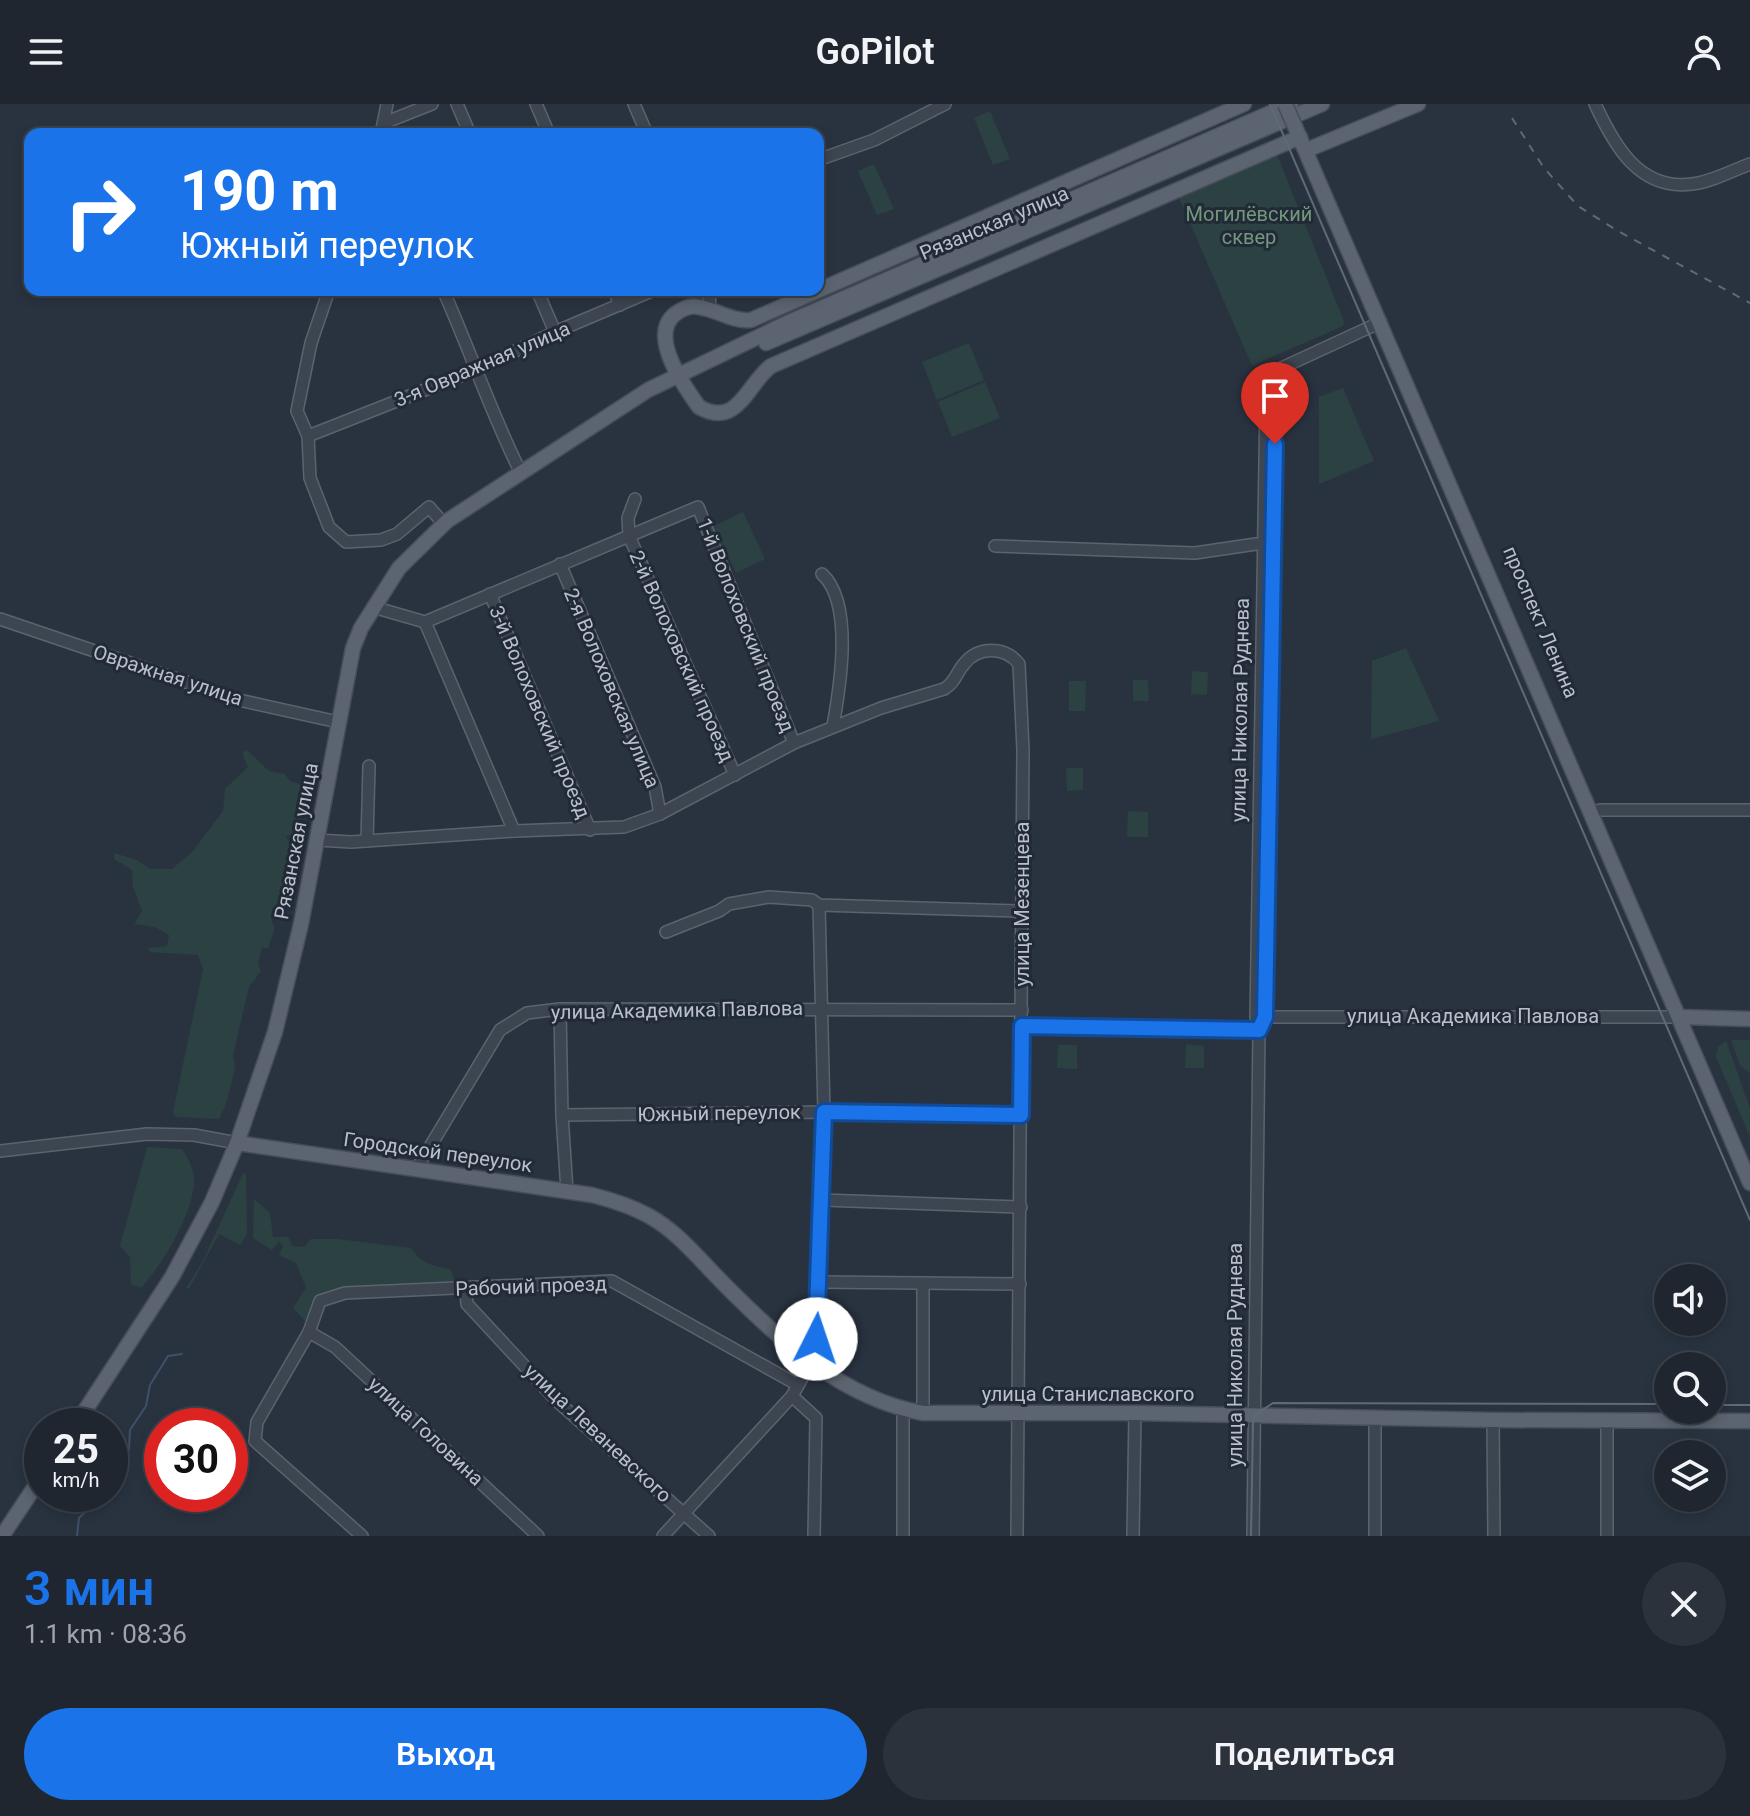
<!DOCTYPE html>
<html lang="ru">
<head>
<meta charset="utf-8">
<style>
  body { margin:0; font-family:Roboto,sans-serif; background:#2c323c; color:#f1f3f6; height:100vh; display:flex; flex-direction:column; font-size:30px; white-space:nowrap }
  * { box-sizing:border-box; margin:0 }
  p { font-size:26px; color:#a1a5ab }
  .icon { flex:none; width:44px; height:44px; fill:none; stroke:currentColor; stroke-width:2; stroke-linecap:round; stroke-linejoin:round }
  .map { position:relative; height:1432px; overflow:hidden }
  .side { display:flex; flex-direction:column; background:#1f2630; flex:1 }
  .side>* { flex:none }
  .banner { position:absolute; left:24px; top:24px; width:800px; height:168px; border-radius:16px; box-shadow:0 4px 12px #0003,0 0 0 2px #3c434c; background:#1a73e8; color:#fff; overflow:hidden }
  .tools { position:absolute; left:1654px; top:1160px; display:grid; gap:16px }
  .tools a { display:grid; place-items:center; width:72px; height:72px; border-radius:50%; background:#1f2630; box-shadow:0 4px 12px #0003,0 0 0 2px #3c434c; font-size:40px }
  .speed { position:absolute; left:24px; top:1304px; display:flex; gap:16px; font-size:40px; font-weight:700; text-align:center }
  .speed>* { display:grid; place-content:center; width:104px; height:104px; border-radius:50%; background:#1f2630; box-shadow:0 4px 12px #0003,0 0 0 2px #3c434c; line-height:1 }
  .speed small { font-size:20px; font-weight:400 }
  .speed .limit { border:12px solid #d22; background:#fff; color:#111 }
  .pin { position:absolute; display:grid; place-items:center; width:68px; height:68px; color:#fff; margin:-82px -34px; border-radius:50% 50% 50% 0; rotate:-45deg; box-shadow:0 0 8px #0007 }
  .pin .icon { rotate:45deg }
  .me { position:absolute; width:88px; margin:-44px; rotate:4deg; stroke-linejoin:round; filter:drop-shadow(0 0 6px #0008) }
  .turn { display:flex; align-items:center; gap:28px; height:168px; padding:0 24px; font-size:36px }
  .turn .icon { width:104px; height:104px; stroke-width:2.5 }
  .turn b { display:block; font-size:56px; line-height:68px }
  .round { display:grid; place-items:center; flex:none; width:84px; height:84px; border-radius:42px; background:#2c323c }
  .headline { display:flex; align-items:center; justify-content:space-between; height:136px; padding:0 24px }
  h1 { font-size:48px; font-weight:600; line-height:60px; color:#1a73e8 }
  .button { display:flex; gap:16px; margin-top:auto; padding:16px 24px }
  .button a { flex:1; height:92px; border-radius:48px; background:#1a73e8; color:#fff; font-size:32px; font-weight:600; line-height:92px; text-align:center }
  .button a+a { background:#2c323c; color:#f1f3f6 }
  header { display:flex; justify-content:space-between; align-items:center; height:104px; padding:0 24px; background:#1f2630; font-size:36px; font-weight:600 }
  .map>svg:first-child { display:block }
  .green { fill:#2c4142 }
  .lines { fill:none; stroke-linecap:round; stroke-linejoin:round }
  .stream { stroke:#405068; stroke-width:2 }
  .minor-casing { stroke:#5b636e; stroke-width:14 }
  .major-casing { stroke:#474e5a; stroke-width:17 }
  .minor { stroke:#3d4550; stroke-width:11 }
  .major { stroke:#5b6470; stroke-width:14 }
  .tram { stroke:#5f6977; stroke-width:2 }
  .rail { stroke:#5f6977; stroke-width:2; stroke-dasharray:8 8; stroke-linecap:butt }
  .major-bridge-casing { stroke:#474e5a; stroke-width:17; stroke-linecap:butt }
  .major-bridge { stroke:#5b6470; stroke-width:14 }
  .route-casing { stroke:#114b97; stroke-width:20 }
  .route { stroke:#1a73e8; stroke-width:14 }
  .labels { text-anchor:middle; stroke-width:6; stroke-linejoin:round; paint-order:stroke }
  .park-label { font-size:20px; fill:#73997c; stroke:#212a36 }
  .street-label { font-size:20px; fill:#bac0ca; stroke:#212a36 }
</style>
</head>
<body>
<header><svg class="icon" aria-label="menu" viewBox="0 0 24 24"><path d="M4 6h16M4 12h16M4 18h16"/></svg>GoPilot<svg class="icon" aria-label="person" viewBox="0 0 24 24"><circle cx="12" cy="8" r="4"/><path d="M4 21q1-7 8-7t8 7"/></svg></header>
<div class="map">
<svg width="1750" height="1432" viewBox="0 0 1750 1432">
  <rect width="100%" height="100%" fill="#293340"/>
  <g class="green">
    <path d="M990,7l20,48 -17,6 -19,-47z"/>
    <path d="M1275,46l69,171 -1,5 -91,40 -75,-173z"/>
    <path d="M874,60l20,45 -17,6 -19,-44z"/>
    <path d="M969,239l15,37 -47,20 -15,-38z"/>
    <path d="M985,278l15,36 -48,19 -14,-35z"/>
    <path d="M1343,284l31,73 -55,23v-87z"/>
    <path d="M743,408l22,47 -29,14 -22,-47z"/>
    <path d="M1406,544l33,73 -68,18 1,-78z"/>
    <path d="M1192,567l16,1 -1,23 -16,-1z"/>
    <path d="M1133,576h15l1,21h-16z"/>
    <path d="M1069,577h17l-1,30h-16z"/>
    <path d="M247,646l22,21 16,3 5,7 12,4 3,7 -8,13 3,9 -4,20 -10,2 8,14 -3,21 -20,49 4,8 -7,20h-6l-4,15 3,8 -12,16 -16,68 2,13 -9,36 -7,15 -43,-2 -3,-5 30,-143 -5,-14 -48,-3 -2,-4 19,-2 2,-11 -14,-8 -21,-3 8,-13 -9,-24 -1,-17 -18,-11v-6l23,7 13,9h22l20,-17 31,-41 2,-22 23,-22 -6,-14z"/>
    <path d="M1066,664h17v22l-16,1z"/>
    <path d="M1128,707l20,1v25h-21z"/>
    <path d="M1731,936h19v33l-10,-8z"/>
    <path d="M1726,937l24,67v29l-34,-80 2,-10z"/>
    <path d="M1186,940l18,2v22h-19z"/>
    <path d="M1058,941h19v24l-20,-1z"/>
    <path d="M147,1043l35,2c6,9 12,20 12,30 1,32 -32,86 -53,109l-10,-4 -1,-27 -10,-11z"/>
    <path d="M243,1069l3,2 1,59 -7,11 -21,-11 -30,55 -3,-1 17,-27z"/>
    <path d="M254,1095l16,14 3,24h15l5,9 11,1 7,-8h26l74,9c13,18 19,16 40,22l6,19 -112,4 -40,28 -12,-13 13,-20 -10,-25 -17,-8 4,-9 -4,-5 -7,9 -19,-12z"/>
  </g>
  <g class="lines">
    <g class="stream">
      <path d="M110,1369l19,-23 1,-20 16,-24 4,-21 18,-29 14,-2"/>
      <path d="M77,1432l2,-18 16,-15 4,-9"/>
    </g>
    <g class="minor-casing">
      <g id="minor">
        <path d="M457,0l13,30"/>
        <path d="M536,0l13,30"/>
        <path d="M634,0l13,30"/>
        <path d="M1595,0c19,41 44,87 97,80 19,-2 39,-13 58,-20"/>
        <path d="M384,19l48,-19"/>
        <path d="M381,30l6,-30"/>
        <path d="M818,56l56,-20 71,-36"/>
        <path d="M329,186l-18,53 -14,68 11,25 2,42 19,49 17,15 35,-2 16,-6 32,-27 15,17"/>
        <path d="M443,186c27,60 48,123 77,181"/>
        <path d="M537,186l18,42"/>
        <path d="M614,186l6,15"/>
        <path d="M709,186l1,21"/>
        <path d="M308,332l170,-67 77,-37 99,-42"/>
        <path d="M995,442l200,7 61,-9h14"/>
        <path d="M560,460l95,223 5,27"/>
        <path d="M822,470c32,29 18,113 11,152"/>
        <path d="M490,490l100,236"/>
        <path d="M373,503l52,15 204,-86 -1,-18 7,-19"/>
        <path d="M0,515l239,81 99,22"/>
        <path d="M425,518l89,209"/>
        <path d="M735,671l-106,-239 69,-29 96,236"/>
        <path d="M1600,706h150"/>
        <path d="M318,736l33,2 163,-11 110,-4 36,-13 134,-71 87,-35 63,-19c11,-6 12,-16 20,-25 14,-18 41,-18 55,0l4,86 -6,786"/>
        <path d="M367,737l2,-75"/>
        <path d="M666,828l53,-21 10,-7 40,-7 43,3 7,5 203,6"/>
        <path d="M560,905l2,106 5,76"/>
        <path d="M1265,913h415"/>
        <path d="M1022,922l237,4"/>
        <path d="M1260,926l5,-13 11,-625 4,-15 -3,-7"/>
        <path d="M562,1011l262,-3 197,3"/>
        <path d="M0,1047l147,-17 47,1 43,8"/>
        <path d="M416,1066l84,-140 27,-17 33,-4 462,1"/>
        <path d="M823,1096l198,7"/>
        <path d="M820,1178l200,2"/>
        <path d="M923,1179v130"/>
        <path d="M466,1185l1,15 90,97 152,135"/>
        <path d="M309,1228l26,15 203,189"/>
        <path d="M792,1292l24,22 -2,118"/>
        <path d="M903,1305v127"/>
        <path d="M1375,1314v118"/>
        <path d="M1493,1316l1,116"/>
        <path d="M362,1432l-107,-95 2,-19 52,-90 11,-31 25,-8 267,-12 186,104"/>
        <path d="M663,1432l129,-140 19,-34 5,-23 8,-227 -5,-207"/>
        <path d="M1133,1432l2,-123"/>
        <path d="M1253,1432l6,-506 -3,-13 10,-617 5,-21 6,-9 104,-48"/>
        <path d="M1607,1432v-115"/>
      </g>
    </g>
    <g class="major-casing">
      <g id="major">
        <path d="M1244,0l-493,216c-19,2 -35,-11 -53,-13 -9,-2 -16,2 -23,7 -27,22 9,72 24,93 39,22 48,-23 72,-41l529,-229"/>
        <path d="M1296,25l454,1054"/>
        <path d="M1314,43l104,-43"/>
        <path d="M766,239l556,-239"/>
        <path d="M1680,913l70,2"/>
        <path d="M237,1039l355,52c20,5 39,11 57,21 29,16 50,43 73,66 56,57 120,117 201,131h212l358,7 257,1"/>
        <path d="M75,1322l97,-149 40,-75 25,-59 38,-111 26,-108 52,-276 8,-20 38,-60 48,-47 201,-131 139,-67 504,-219"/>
        <path d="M2,1432l40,-60"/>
      </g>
    </g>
    <use href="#minor" class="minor"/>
    <use href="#major" class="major"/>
    <g class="tram">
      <path d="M1270,0l480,1116"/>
      <path d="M1712,1301h38"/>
      <path d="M1251,1432l2,-114 2,-7 18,-12 395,1"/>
    </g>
    <path class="rail" d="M1512,14l32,50 34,38 40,25 132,72"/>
    <g class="major-bridge-casing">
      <path id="major-bridge" d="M1285,0l11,25"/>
    </g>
    <use href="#major-bridge" class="major-bridge"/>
  </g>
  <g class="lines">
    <g class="route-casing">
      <path id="route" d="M816,1235l8,-227 197,3 1,-89 237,4 6,-13 10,-573"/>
    </g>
    <use href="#route" class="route"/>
  </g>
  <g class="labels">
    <g class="park-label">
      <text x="1249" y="117">Могилёвский<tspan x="1249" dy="23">сквер</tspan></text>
    </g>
    <g class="street-label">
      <text transform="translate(994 119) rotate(-23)" y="7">Рязанская улица</text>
      <text transform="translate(482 260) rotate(-23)" y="7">3-я Овражная улица</text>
      <text transform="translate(1541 518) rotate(67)" y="7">проспект Ленина</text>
      <text transform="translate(746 521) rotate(68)" y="7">1-й Волоховский проезд</text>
      <text transform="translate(682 552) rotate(66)" y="7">2-й Волоховский проезд</text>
      <text transform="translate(168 571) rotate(18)" y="7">Овражная улица</text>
      <text transform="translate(612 584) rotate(67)" y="7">2-я Волоховская улица</text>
      <text transform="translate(1240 606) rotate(-89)" y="7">улица Николая Руднева</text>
      <text transform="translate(540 608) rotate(67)" y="7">3-й Волоховский проезд</text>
      <text transform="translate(296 737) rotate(-79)" y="7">Рязанская улица</text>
      <text transform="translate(1022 800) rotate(-90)" y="7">улица Мезенцева</text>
      <text transform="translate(677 906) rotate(-1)" y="7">улица Академика Павлова</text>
      <text x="1473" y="919">улица Академика Павлова</text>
      <text transform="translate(719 1009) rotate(-1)" y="7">Южный переулок</text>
      <text transform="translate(438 1048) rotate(8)" y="7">Городской переулок</text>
      <text transform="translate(531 1182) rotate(-2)" y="7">Рабочий проезд</text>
      <text transform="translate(1235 1251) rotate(-90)" y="7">улица Николая Руднева</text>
      <text x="1088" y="1297">улица Станиславского</text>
      <text transform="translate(426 1327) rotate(43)" y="7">улица Головина</text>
      <text transform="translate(598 1329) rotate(43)" y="7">улица Леваневского</text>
    </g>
  </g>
</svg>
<div class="tools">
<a><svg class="icon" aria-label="sound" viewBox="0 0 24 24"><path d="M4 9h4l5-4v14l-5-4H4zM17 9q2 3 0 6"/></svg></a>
<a><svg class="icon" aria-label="search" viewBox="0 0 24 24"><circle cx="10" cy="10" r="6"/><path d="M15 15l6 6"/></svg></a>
<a><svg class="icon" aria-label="layers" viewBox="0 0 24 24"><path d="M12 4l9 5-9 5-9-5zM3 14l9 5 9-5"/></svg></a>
</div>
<div class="speed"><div>25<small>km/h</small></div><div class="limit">30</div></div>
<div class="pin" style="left:1275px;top:340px;background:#d93025"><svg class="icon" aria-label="arrive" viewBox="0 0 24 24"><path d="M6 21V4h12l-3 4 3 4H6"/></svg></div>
<svg class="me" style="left:816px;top:1235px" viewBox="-20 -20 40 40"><circle r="19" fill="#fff"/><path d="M0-13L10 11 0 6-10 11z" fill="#1a73e8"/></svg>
<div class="banner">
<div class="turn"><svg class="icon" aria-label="right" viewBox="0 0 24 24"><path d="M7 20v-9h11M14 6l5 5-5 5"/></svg><div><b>190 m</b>Южный переулок</div></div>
</div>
</div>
<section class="side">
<div class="headline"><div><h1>3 мин</h1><p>1.1 km · 08:36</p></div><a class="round"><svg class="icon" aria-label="close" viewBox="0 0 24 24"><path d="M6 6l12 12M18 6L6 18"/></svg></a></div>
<div class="button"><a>Выход</a><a>Поделиться</a></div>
</section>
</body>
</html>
